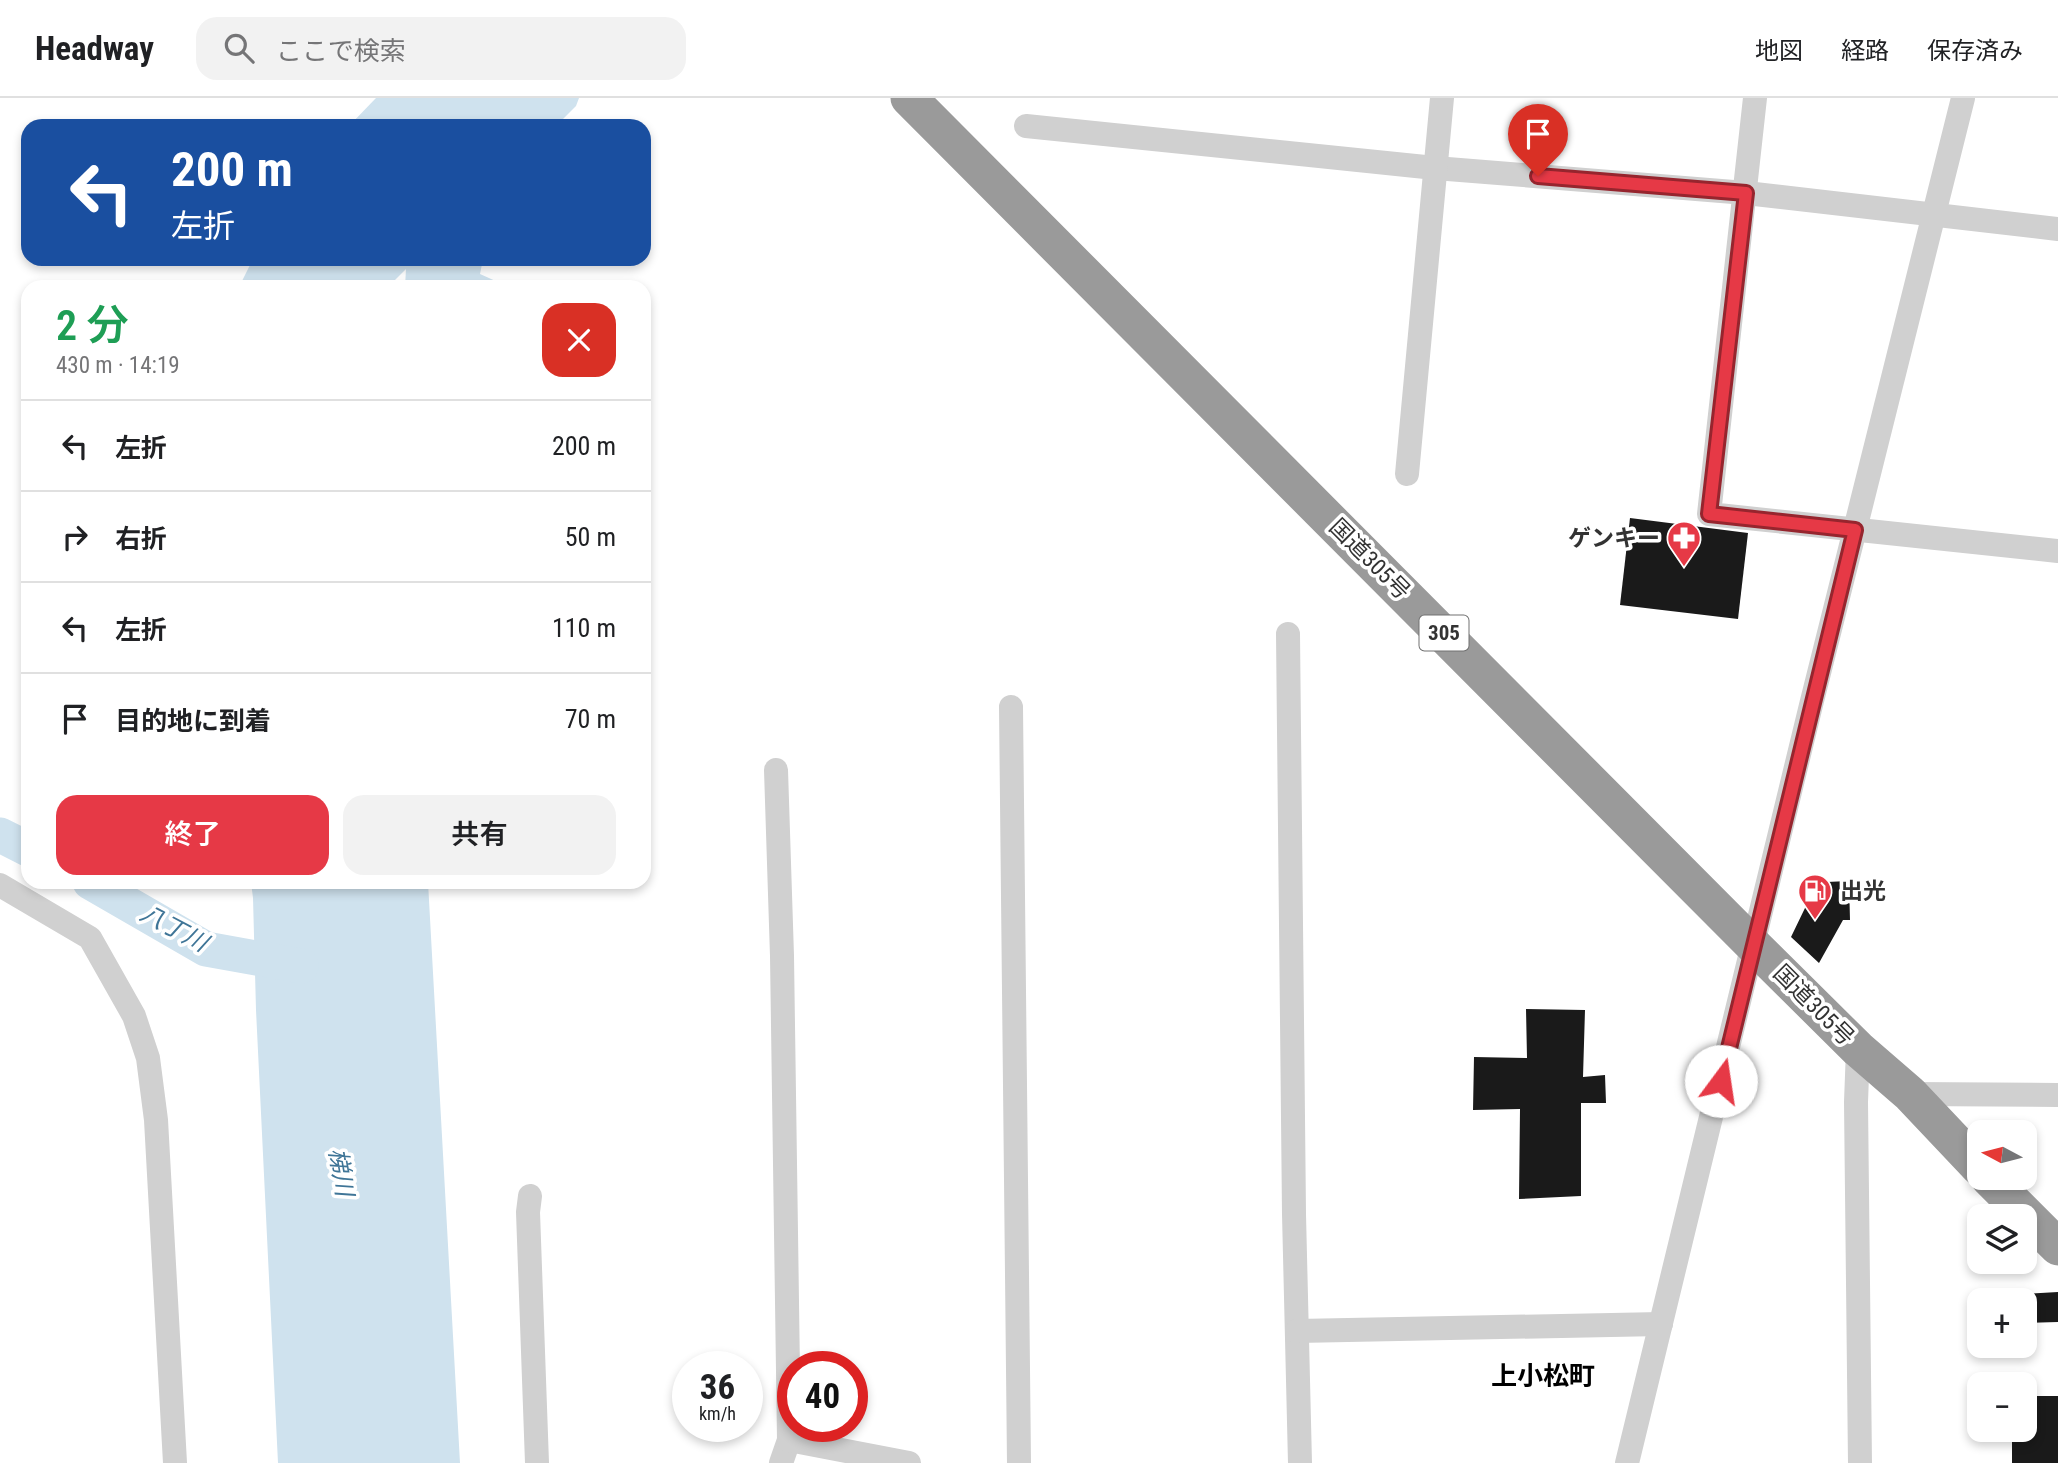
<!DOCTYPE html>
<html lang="ja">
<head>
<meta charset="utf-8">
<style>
  body { margin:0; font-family:"Roboto Condensed","Noto Sans JP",sans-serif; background:#f2f2f2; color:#202124; height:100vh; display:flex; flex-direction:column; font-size:26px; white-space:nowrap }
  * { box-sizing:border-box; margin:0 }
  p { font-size:23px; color:#757577 }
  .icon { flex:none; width:38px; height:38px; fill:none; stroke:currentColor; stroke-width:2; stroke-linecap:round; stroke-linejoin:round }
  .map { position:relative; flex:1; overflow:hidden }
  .details { position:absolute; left:21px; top:182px; width:630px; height:609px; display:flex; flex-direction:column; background:#fff; border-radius:21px; box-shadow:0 4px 10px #0003 }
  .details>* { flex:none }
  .banner { position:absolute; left:21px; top:21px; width:630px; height:147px; border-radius:21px; box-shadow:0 4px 10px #0003; background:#1a4fa0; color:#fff; overflow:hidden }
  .needle { width:46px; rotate:277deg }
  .fabs { position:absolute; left:1967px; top:1022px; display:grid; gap:14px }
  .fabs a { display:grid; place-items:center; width:70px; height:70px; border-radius:14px; background:#fff; box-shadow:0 4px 10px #0003; font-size:35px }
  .speed { position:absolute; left:672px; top:1253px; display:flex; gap:14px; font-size:35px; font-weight:700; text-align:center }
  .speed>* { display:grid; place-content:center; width:91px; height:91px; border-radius:50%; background:#fff; box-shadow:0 4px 10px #0003; line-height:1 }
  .speed small { font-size:18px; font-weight:400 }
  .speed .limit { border:10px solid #d22; background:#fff; color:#111 }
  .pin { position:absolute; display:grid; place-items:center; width:60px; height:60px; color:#fff; margin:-72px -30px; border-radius:50% 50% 50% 0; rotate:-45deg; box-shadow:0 0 7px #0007 }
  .pin .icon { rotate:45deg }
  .me { position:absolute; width:77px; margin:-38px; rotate:14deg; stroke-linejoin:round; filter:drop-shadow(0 0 5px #0008) }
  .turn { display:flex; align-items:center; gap:24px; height:147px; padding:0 35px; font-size:32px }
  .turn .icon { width:91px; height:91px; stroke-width:2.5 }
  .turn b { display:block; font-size:49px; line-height:60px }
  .round { display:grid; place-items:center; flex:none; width:74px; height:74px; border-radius:21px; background:#f2f2f2 }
  .overview { display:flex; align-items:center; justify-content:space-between; height:119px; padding:0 35px }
  h1 { font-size:42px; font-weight:600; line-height:52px; color:#1e9e55 }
  .action { display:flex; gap:14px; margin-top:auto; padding:14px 35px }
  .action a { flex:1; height:80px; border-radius:21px; background:#e63946; color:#fff; font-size:28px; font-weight:600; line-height:80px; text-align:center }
  .action a+a { background:#f2f2f2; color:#202124 }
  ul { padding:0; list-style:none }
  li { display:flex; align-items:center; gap:21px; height:91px; padding:0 35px; border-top:2px solid #e0e0e0 }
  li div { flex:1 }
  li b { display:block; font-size:26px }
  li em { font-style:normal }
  header { display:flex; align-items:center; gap:42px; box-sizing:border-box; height:98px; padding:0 35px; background:#fff; border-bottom:2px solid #e0e0e0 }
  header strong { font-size:33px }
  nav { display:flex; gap:38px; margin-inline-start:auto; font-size:24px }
  .search { width:490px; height:63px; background:#f2f2f2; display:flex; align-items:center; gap:18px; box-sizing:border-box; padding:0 24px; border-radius:21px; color:#757577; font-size:26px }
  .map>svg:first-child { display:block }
  .water { fill:#cfe2ee }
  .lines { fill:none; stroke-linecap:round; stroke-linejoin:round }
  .river { stroke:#cfe2ee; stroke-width:35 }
  .building { fill:#1a1a1a }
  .minor { stroke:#d0d0d0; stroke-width:24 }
  .highway { stroke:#9a9a9a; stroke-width:37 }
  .route-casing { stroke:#96252e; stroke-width:18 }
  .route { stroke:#e63946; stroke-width:12 }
  .labels { text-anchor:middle; stroke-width:7; stroke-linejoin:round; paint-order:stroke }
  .shield { fill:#fff; stroke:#707070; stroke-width:2 }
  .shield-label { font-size:21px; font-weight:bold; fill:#333 }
  .poi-label { font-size:23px; font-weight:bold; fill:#333; stroke:#fff; text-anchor:end }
  .street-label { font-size:23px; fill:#333; stroke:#fff }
  .water-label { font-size:24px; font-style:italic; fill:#3f7597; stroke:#fff }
  .quarter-label { font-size:26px; font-weight:bold; fill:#000; stroke:#fff }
</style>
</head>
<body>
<header>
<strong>Headway</strong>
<div class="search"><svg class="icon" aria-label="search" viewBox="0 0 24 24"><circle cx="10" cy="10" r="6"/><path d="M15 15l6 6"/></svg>ここで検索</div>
<nav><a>地図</a><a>経路</a><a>保存済み</a></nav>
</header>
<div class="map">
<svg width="2058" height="1365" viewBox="0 0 2058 1365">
  <rect width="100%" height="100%" fill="#fff"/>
  <g class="water">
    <path d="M376,0h203l-3,8 -20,20h-207z"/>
    <path d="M253,161h230l-3,15 29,13h-104l1,-18 -18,18h-149z"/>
    <path d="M251,784h177l32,581h-182l-22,-453 -3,-112z"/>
  </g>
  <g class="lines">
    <g class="river">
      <path d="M0,737l28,14"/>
      <path d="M90,784l116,67 95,17"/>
    </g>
  </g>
  <g class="building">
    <path d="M1630,420l118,15 -10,86 -118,-14z"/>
    <path d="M1849,783l1,39h-7l-24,43 -28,-26 14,-29 -1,-25z"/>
    <path d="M1526,911l59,1 -2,67 22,-2 1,28h-25v93l-62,3 1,-90 -47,1 1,-53 53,1z"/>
    <path d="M2058,1194v30l-31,1 -2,-29z"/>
    <path d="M2025,1298h33v67h-46v-33h13z"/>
  </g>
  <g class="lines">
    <g class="minor">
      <path d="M1755,0l-46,416 349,37"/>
      <path d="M1026,28l409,42 311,25 312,36"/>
      <path d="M1407,376l35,-376"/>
      <path d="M1288,536l6,580 6,249"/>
      <path d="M1011,609l8,756"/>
      <path d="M776,672l6,186 7,484 -8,23"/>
      <path d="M0,787l90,53 44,78 14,42 8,62 19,343"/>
      <path d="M1858,951l-2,53 4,361"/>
      <path d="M1910,996l148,1"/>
      <path d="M530,1098l-2,16 9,251"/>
      <path d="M1297,1233l364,-7"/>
      <path d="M789,1342l120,23"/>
      <path d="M1627,1365l185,-762 151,-603"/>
    </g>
    <g class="highway">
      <path d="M909,0l845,848 104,103 52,45 69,73"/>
      <path d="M1989,1080l69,69"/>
    </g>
  </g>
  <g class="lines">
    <g class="route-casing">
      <path id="route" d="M1538,78l208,17 -37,321 146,16 -134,551"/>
    </g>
    <use href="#route" class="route"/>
  </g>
  <defs>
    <g id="pharmacy-pin" transform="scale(1.75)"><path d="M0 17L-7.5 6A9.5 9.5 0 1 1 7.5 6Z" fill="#e63946" stroke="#fff"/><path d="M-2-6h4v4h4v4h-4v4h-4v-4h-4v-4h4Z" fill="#fff"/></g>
    <g id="fuel-pin" transform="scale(1.75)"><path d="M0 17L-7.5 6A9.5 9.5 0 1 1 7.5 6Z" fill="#e63946" stroke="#fff"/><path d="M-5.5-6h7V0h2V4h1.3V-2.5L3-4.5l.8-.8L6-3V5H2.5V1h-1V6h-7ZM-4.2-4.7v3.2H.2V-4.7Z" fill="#fff"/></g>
  </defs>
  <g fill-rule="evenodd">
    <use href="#pharmacy-pin" x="1684" y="440"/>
    <use href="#fuel-pin" x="1815" y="793"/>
  </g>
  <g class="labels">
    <rect class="shield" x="1419.5" y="517.5" width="49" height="35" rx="5"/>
    <g class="shield-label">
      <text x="1444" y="542">305</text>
    </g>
    <g class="poi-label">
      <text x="1660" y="448">ゲンキー</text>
      <text x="1840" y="801" text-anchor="start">出光</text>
    </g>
    <g class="street-label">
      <text transform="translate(1370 461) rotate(45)" y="8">国道305号</text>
      <text transform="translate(1814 907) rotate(45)" y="8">国道305号</text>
    </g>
    <g class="water-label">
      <text transform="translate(174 830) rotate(28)" y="8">八丁川</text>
      <text transform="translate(341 1074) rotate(80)" y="8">梯川</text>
    </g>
    <g class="quarter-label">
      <text x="1543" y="1287">上小松町</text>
    </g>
  </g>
</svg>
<div class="fabs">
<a><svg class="needle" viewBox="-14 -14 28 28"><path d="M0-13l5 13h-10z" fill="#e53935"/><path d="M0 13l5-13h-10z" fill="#757577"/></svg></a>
<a><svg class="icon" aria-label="layers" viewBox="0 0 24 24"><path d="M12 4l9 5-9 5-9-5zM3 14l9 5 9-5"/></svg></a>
<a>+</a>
<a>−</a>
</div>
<div class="speed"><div>36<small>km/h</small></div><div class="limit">40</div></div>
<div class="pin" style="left:1538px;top:78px;background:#d93025"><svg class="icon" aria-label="arrive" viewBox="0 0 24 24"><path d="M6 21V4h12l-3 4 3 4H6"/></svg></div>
<svg class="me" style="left:1721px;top:983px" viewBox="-20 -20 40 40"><circle r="19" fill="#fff"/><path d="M0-13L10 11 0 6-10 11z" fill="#e63946"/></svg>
<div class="banner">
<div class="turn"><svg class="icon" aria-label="left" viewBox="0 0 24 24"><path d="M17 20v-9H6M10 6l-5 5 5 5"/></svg><div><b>200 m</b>左折</div></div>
</div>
<section class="details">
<div class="overview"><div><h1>2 分</h1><p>430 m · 14:19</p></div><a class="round" style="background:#d93025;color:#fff"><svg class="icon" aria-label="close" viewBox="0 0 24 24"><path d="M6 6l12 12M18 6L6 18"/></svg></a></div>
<ul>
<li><svg class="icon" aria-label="left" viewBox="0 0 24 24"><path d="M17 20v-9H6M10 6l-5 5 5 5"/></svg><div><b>左折</b></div><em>200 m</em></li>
<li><svg class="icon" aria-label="right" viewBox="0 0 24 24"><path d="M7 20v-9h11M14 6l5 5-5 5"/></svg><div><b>右折</b></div><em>50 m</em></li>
<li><svg class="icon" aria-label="left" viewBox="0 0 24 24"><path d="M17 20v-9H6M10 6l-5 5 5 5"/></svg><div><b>左折</b></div><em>110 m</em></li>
<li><svg class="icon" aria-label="arrive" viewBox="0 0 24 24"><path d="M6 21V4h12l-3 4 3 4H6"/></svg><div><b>目的地に到着</b></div><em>70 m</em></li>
</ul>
<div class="action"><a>終了</a><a>共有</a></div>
</section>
</div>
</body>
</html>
